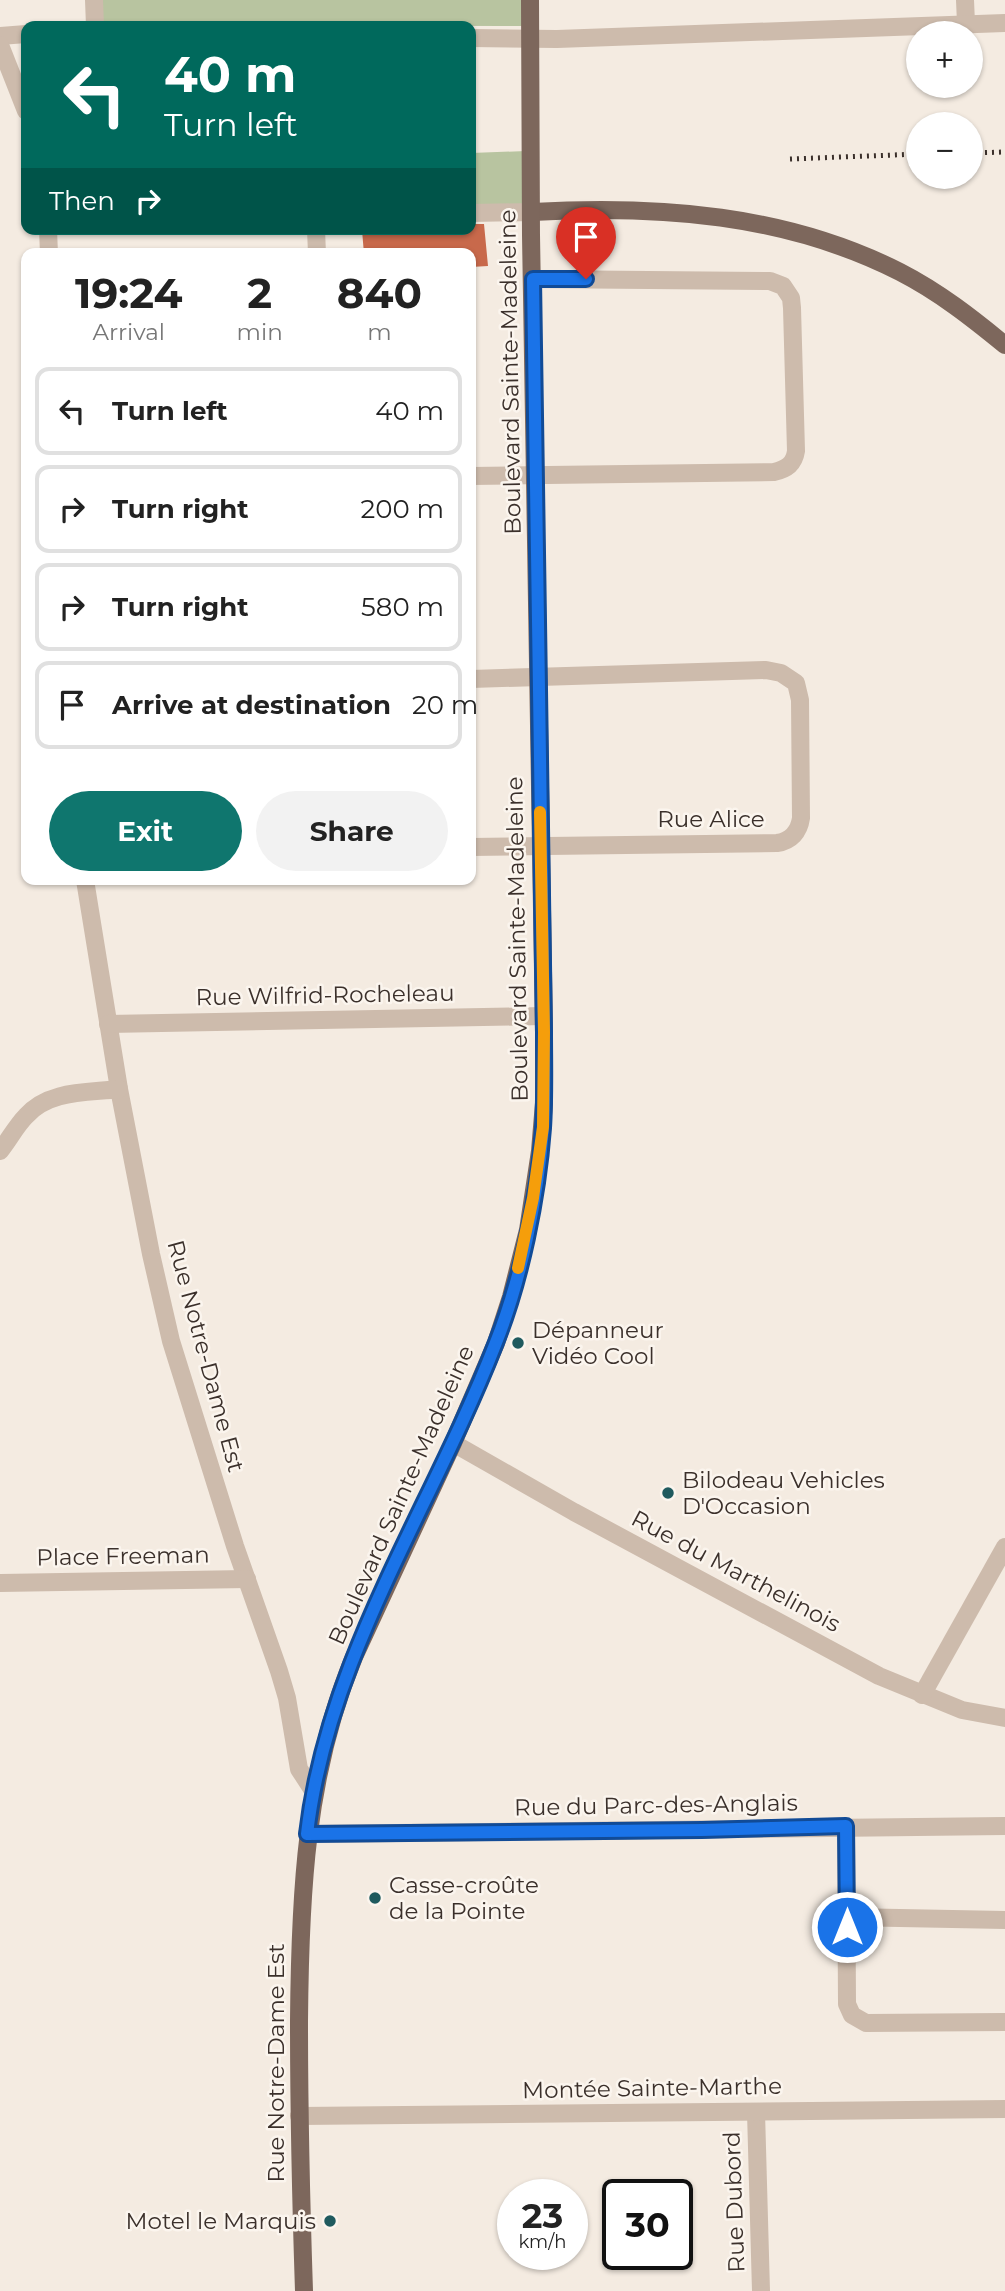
<!DOCTYPE html>
<html lang="en">
<head>
<meta charset="utf-8">
<style>
  body { margin:0; font-family:Montserrat,sans-serif; background:#f2f2f2; color:#222; height:100vh; display:flex; flex-direction:column; font-size:26px; white-space:nowrap }
  * { box-sizing:border-box; margin:0 }
  p { font-size:23px; color:#767676 }
  .icon { flex:none; width:38px; height:38px; fill:none; stroke:currentColor; stroke-width:2; stroke-linecap:round; stroke-linejoin:round }
  .map { position:relative; flex:1; overflow:hidden }
  .side { position:absolute; left:21px; top:248px; width:455px; height:637px; display:flex; flex-direction:column; background:#fff; border-radius:14px; box-shadow:0 2px 5px #0004 }
  .side>* { flex:none }
  .hud { position:absolute; left:21px; top:21px; width:455px; height:214px; border-radius:14px; box-shadow:0 2px 5px #0004; background:#00695c; color:#fff; overflow:hidden }
  .controls { position:absolute; left:906px; top:21px; display:grid; gap:14px }
  .controls a { display:grid; place-items:center; width:77px; height:77px; border-radius:50%; background:#fff; box-shadow:0 2px 5px #0004; font-size:35px }
  .speed { position:absolute; left:497px; top:2179px; display:flex; gap:14px; font-size:35px; font-weight:700; text-align:center }
  .speed>* { display:grid; place-content:center; width:91px; height:91px; border-radius:50%; background:#fff; box-shadow:0 2px 5px #0004; line-height:1 }
  .speed small { font-size:18px; font-weight:400 }
  .speed .limit { border:4px solid #111; border-radius:10px; background:#fff; color:#111 }
  .pin { position:absolute; display:grid; place-items:center; width:60px; height:60px; color:#fff; margin:-72px -30px; border-radius:50% 50% 50% 0; rotate:-45deg; box-shadow:0 0 7px #0007 }
  .pin .icon { rotate:45deg }
  .me { position:absolute; width:77px; margin:-38px; rotate:0deg; stroke-linejoin:round; filter:drop-shadow(0 0 5px #0008) }
  .turn { display:flex; align-items:center; gap:24px; height:147px; padding:0 28px; font-size:32px }
  .turn .icon { width:91px; height:91px; stroke-width:2.5 }
  .turn b { display:block; font-size:49px; line-height:60px }
  .then { display:flex; align-items:center; height:66px; padding:0 28px; background:#0003; gap:14px; font-size:26px }
  .eta { display:flex; justify-content:space-evenly; align-items:center; height:119px; text-align:center }
  .eta b { font-size:42px; font-weight:700; line-height:49px }
  .cta { display:flex; gap:14px; margin-top:auto; padding:14px 28px }
  .cta a { flex:1; height:80px; border-radius:42px; background:#0f766e; color:#fff; font-size:28px; font-weight:700; line-height:80px; text-align:center }
  .cta a+a { background:#f2f2f2; color:#222 }
  ul { padding:0; list-style:none }
  li { display:flex; align-items:center; gap:21px; height:88px; margin:0 14px 10px; padding:0 14px; border:4px solid #e0e0e0; border-radius:14px }
  li div { flex:1 }
  li b { display:block; font-size:26px }
  li em { font-style:normal }
  .map>svg:first-child { display:block }
  .green { fill:#b8c4a0 }
  .building { fill:#c8694b }
  .lines { fill:none; stroke-linecap:round; stroke-linejoin:round }
  .minor { stroke:#cdbbac; stroke-width:18 }
  .major { stroke:#7d675c; stroke-width:18 }
  .rail { stroke:#3b302b; stroke-width:5; stroke-dasharray:2 5; stroke-linecap:butt }
  .route-casing { stroke:#114b97; stroke-width:18 }
  .route { stroke:#1a73e8; stroke-width:12 }
  .slow { stroke:#f59e0b; stroke-width:12 }
  .poi-dot { fill:#1f5a5e; stroke:#fbf5ee; stroke-width:2.5 }
  .labels { text-anchor:middle; stroke-width:5; stroke-linejoin:round; paint-order:stroke }
  .street-label { font-size:23px; fill:#3b302b; stroke:#fbf5ee }
  .poi-label { font-size:23px; fill:#3b302b; stroke:#fbf5ee; text-anchor:start }
</style>
</head>
<body>
<div class="map">
<svg width="1005" height="2291" viewBox="0 0 1005 2291">
  <rect width="100%" height="100%" fill="#f4ebe1"/>
  <g class="green">
    <path d="M88,0h435v26l-434,-1z"/>
    <path d="M526,151l-1,56 -54,1v-55z"/>
  </g>
  <path class="building" d="M471,224h13l4,42 -17,1v-13h-107l-2,-24 109,-1z"/>
  <g class="lines">
    <g class="minor">
      <path d="M94,0l1,26"/>
      <path d="M965,0l1,23"/>
      <path d="M0,36l26,-2"/>
      <path d="M471,38l86,1 448,-16"/>
      <path d="M0,45l26,66"/>
      <path d="M471,213l61,-1"/>
      <path d="M48,229l1,25"/>
      <path d="M316,229l1,25"/>
      <path d="M471,476l303,-4c13,-3 20,-8 22,-21l-4,-143 -1,-10 -8,-12 -13,-5 -237,-2"/>
      <path d="M471,679l295,-9 15,3 15,10 4,17 1,118c-2,14 -10,23 -24,25l-306,4"/>
      <path d="M85,880l34,209 32,165 20,87 64,205 44,125 8,27 12,71 15,23"/>
      <path d="M108,1024l435,-8"/>
      <path d="M0,1151c9,-11 16,-25 26,-35 23,-26 61,-23 93,-27"/>
      <path d="M453,1443l121,69 305,164 83,34 43,8"/>
      <path d="M0,1583l247,-4"/>
      <path d="M922,1695l83,-148"/>
      <path d="M846,1827l1,177 5,11 14,8 139,-1"/>
      <path d="M307,1834l698,-8"/>
      <path d="M847,1917l158,3"/>
      <path d="M756,2112l5,179"/>
      <path d="M299,2116l706,-7"/>
    </g>
    <g class="major">
      <path d="M532,212c127,-7 254,2 368,60 39,20 72,46 105,73"/>
      <path d="M304,2291c-3,-90 -5,-180 -5,-270 1,-126 6,-246 55,-364l99,-214 43,-100 15,-46 17,-67 12,-79 4,-48v-71l-13,-797 -1,-235"/>
    </g>
    <g class="rail">
      <path d="M971,153l34,-1"/>
      <path d="M790,159l129,-5"/>
    </g>
  </g>
  <g class="lines">
    <g class="route-casing">
      <path id="route" d="M586,279h-53l11,753c0,32 1,64 -1,96 -5,69 -22,153 -48,217 -63,162 -168,313 -188,489l395,-4 144,-4 1,101"/>
    </g>
    <use href="#route" class="route"/>
    <path class="slow" d="M518,1268l15,-70 10,-71 1,-95 -4,-220"/>
  </g>
  <g class="poi-dot">
    <circle cx="518" cy="1343" r="7"/>
    <circle cx="668" cy="1493" r="7"/>
    <circle cx="375" cy="1898" r="7"/>
    <circle cx="330" cy="2221" r="7"/>
  </g>
  <g class="labels">
    <g class="street-label">
      <text transform="translate(510 372) rotate(-91)" y="8">Boulevard Sainte-Madeleine</text>
      <text x="711" y="827">Rue Alice</text>
      <text transform="translate(517 939) rotate(-91)" y="8">Boulevard Sainte-Madeleine</text>
      <text transform="translate(325 995) rotate(-1)" y="8">Rue Wilfrid-Rocheleau</text>
      <text transform="translate(206 1356) rotate(75)" y="8">Rue Notre-Dame Est</text>
      <text transform="translate(401 1495) rotate(-66)" y="8">Boulevard Sainte-Madeleine</text>
      <text transform="translate(123 1556) rotate(-1)" y="8">Place Freeman</text>
      <text transform="translate(736 1571) rotate(28)" y="8">Rue du Marthelinois</text>
      <text transform="translate(656 1805) rotate(-1)" y="8">Rue du Parc-des-Anglais</text>
      <text transform="translate(276 2063) rotate(-90)" y="8">Rue Notre-Dame Est</text>
      <text transform="translate(652 2088) rotate(-1)" y="8">Montée Sainte-Marthe</text>
      <text transform="translate(734 2202) rotate(-92)" y="8">Rue Dubord</text>
    </g>
    <g class="poi-label">
      <text x="532" y="1338">Dépanneur<tspan x="532" dy="26">Vidéo Cool</tspan></text>
      <text x="682" y="1488">Bilodeau Vehicles<tspan x="682" dy="26">D'Occasion</tspan></text>
      <text x="389" y="1893">Casse-croûte<tspan x="389" dy="26">de la Pointe</tspan></text>
      <text x="316" y="2229" text-anchor="end">Motel le Marquis</text>
    </g>
  </g>
</svg>
<div class="controls">
<a>+</a>
<a>−</a>
</div>
<div class="speed"><div>23<small>km/h</small></div><div class="limit">30</div></div>
<div class="pin" style="left:586px;top:279px;background:#d93025"><svg class="icon" aria-label="arrive" viewBox="0 0 24 24"><path d="M6 21V4h12l-3 4 3 4H6"/></svg></div>
<svg class="me" style="left:847px;top:1927px" viewBox="-20 -20 40 40"><circle r="17" fill="#1a73e8" stroke="#fff" stroke-width="3"/><path d="M0-11L8 9 0 5-8 9z" fill="#fff"/></svg>
<div class="hud">
<div class="turn"><svg class="icon" aria-label="left" viewBox="0 0 24 24"><path d="M17 20v-9H6M10 6l-5 5 5 5"/></svg><div><b>40 m</b>Turn left</div></div>
<div class="then">Then<svg class="icon" aria-label="right" viewBox="0 0 24 24"><path d="M7 20v-9h11M14 6l5 5-5 5"/></svg></div>
</div>
<section class="side">
<div class="eta">
<div><b>19:24</b><p>Arrival</p></div>
<div><b>2</b><p>min</p></div>
<div><b>840</b><p>m</p></div>
</div>
<ul>
<li><svg class="icon" aria-label="left" viewBox="0 0 24 24"><path d="M17 20v-9H6M10 6l-5 5 5 5"/></svg><div><b>Turn left</b></div><em>40 m</em></li>
<li><svg class="icon" aria-label="right" viewBox="0 0 24 24"><path d="M7 20v-9h11M14 6l5 5-5 5"/></svg><div><b>Turn right</b></div><em>200 m</em></li>
<li><svg class="icon" aria-label="right" viewBox="0 0 24 24"><path d="M7 20v-9h11M14 6l5 5-5 5"/></svg><div><b>Turn right</b></div><em>580 m</em></li>
<li><svg class="icon" aria-label="arrive" viewBox="0 0 24 24"><path d="M6 21V4h12l-3 4 3 4H6"/></svg><div><b>Arrive at destination</b></div><em>20 m</em></li>
</ul>
<div class="cta"><a>Exit</a><a>Share</a></div>
</section>
</div>
</body>
</html>
